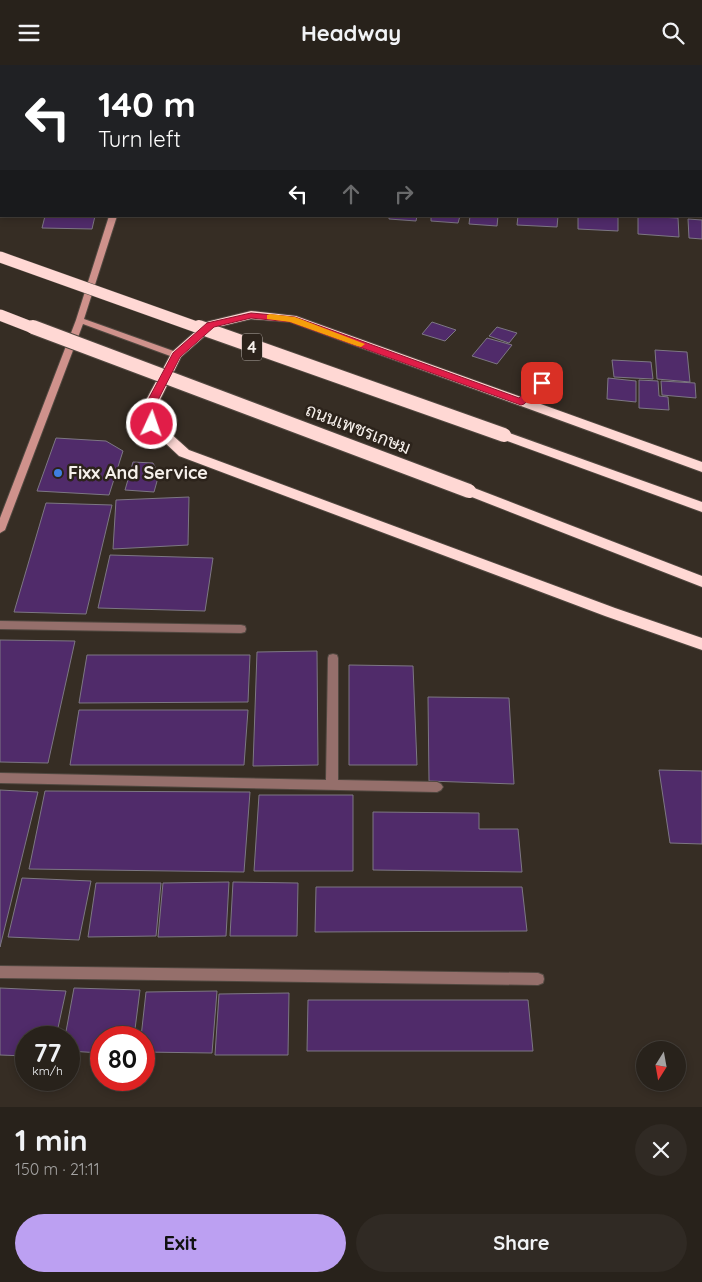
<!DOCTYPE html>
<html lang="en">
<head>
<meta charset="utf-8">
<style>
  body { margin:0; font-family:Quicksand,Sarabun,sans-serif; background:#302a24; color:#f1f3f6; height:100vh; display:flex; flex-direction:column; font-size:19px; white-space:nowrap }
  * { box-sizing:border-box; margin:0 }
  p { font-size:16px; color:#a5a4a3 }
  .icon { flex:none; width:28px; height:28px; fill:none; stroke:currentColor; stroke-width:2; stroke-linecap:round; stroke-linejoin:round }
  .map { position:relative; height:1042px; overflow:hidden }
  .side { display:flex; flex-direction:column; background:#28221b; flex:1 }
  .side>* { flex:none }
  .guide { position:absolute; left:0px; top:0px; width:702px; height:152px; box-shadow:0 2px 8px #0003,0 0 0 1px #443f3a; background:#202124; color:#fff; overflow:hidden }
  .needle { width:32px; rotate:191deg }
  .buttons { position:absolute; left:636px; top:976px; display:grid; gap:10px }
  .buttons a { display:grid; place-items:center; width:50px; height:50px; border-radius:50%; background:#28221b; box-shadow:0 2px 8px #0003,0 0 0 1px #443f3a; font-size:25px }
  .speed { position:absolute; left:15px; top:961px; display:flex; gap:10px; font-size:25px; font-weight:700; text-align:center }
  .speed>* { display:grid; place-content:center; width:65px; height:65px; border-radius:50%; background:#28221b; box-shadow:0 2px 8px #0003,0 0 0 1px #443f3a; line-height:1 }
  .speed small { font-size:12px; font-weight:400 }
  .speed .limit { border:8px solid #d22; background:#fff; color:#111 }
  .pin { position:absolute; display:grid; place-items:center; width:42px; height:42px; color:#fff; margin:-21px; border-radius:10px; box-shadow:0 2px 8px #0006 }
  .me { position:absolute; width:55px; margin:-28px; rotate:3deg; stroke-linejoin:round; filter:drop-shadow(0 0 4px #0008) }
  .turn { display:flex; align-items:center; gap:18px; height:105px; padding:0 15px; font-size:22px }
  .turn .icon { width:65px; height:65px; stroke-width:2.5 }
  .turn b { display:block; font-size:35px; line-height:42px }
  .lanes { display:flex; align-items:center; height:48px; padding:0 15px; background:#0003; justify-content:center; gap:25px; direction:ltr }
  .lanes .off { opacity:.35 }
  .round { display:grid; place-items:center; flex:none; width:52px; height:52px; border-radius:26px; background:#302a24 }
  .headline { display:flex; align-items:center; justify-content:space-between; height:85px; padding:0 15px }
  h1 { font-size:30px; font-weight:700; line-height:38px }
  .cta { display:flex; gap:10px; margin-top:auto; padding:10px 15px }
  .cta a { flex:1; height:58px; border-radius:30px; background:#bca0f2; color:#111; font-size:20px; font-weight:700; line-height:58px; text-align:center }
  .cta a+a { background:#302a24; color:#f1f3f6 }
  header { display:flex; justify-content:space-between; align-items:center; height:65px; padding:0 15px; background:#28221b; font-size:22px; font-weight:700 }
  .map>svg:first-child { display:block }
  .building { fill:#502b6a; stroke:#7d7783 }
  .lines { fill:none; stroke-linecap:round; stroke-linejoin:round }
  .lane-casing { stroke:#514840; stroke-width:2 }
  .street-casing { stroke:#514840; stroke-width:2 }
  .secondary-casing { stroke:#514840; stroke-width:2 }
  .highway-casing { stroke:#514840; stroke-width:2 }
  .lane { fill:#956f6b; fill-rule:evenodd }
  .street { fill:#956f6b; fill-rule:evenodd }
  .secondary { fill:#cf928c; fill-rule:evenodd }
  .highway { fill:#ffd8d4; fill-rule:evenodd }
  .rail-casing { stroke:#a49d96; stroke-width:4 }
  .rail { stroke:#2c231b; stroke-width:2.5; stroke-dasharray:8; stroke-linecap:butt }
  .highway-bridge-far1-casing { stroke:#514840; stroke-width:12; stroke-linecap:butt }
  .highway-bridge-casing { stroke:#514840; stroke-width:16; stroke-linecap:butt }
  .highway-bridge-far1 { stroke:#ffd8d4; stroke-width:11 }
  .highway-bridge { stroke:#ffd8d4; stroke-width:14 }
  .route { fill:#e11d48; stroke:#92132f }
  .slow { fill:#f59e0b }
  .shop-dot { fill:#3f7fe0; stroke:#2c231b; stroke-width:2 }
  .labels { text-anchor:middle; stroke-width:5; stroke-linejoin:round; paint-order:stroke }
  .shield { fill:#2c231b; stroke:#b9b2ad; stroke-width:1 }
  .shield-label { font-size:16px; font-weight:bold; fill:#f6f0eb }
  .street-label { font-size:18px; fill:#f6f0eb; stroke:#2c231b }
  .poi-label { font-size:18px; font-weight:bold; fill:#f6f0eb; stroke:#2c231b; text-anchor:start }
</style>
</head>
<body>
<header><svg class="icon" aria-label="menu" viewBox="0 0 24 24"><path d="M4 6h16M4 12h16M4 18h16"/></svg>Headway<svg class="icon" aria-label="search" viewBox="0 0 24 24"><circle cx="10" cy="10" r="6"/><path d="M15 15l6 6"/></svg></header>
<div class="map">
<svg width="702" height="1042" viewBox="0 0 702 1042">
  <rect width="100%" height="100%" fill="#362d24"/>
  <g class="building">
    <path d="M173,0h44l12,1h-57z"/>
    <path d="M45,151h50l-3,13 -50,-1z"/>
    <path d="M389,151h28l-1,5 -27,-2z"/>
    <path d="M431,151h29l-2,7 -27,-2z"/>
    <path d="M470,151h28l-1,10 -28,-2z"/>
    <path d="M518,151h40l-1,11 -40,-2z"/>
    <path d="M578,151h40v15l-40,-2z"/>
    <path d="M638,151l40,2 1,19 -41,-3z"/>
    <path d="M688,154l14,1v19l-13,-1z"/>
    <path d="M432,257l24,8 -11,11 -23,-7z"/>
    <path d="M497,262l20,6 -8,10 -20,-7z"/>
    <path d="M487,273l25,7 -15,19 -25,-8z"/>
    <path d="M655,285l32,2 3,30 -33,-3z"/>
    <path d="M612,295l39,2 2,17 -39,-2z"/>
    <path d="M608,313l28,3v21l-29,-3z"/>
    <path d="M639,315l19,1 1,15 9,1 1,13 -30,-2z"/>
    <path d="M661,316l34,2 1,15 -34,-3z"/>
    <path d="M56,373l50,3 17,10 -14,44 -72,-4z"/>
    <path d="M133,397l20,1 6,11 -5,18 -29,-2z"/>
    <path d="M189,432l-1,48 -75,4 3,-49z"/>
    <path d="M46,438l66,2 -26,109 -72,-2z"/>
    <path d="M110,490l103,3 -8,53 -107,-3z"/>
    <path d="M0,575l75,1 -27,122 -48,-1z"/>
    <path d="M317,586l1,114 -65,1 4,-114z"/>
    <path d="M87,590h163l-2,47 -169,1z"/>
    <path d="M349,600l64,1 4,99h-68z"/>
    <path d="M428,632l81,1 5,86 -85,-3z"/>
    <path d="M79,645h169l-4,55h-174z"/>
    <path d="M659,705l43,1v73l-32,-1z"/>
    <path d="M0,725l38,2 -38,155z"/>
    <path d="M45,726l205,1 -6,80 -215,-3z"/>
    <path d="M259,730h94v76h-99z"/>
    <path d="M373,747l106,1v16h39l4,43 -149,-2z"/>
    <path d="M22,813l69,3 -12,59 -71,-3z"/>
    <path d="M229,817l-3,54 -68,1 5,-54z"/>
    <path d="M233,817l65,1 -1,53h-67z"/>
    <path d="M96,818h65l-5,53 -68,1z"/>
    <path d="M316,822h206l5,44 -212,1z"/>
    <path d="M0,923l66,3 -10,46h-30v19l-26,-1z"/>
    <path d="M74,923l66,2 -6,47h-33v16l-32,-2v-14h-4z"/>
    <path d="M217,926l-5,62 -68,-1v-15h-3l5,-45z"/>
    <path d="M289,928l-1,62h-73l4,-61z"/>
    <path d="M308,935h220l5,51h-226z"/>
  </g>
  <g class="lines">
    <g class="lane-casing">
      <path id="lane" d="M542,315l3,1 1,2 -1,2 -21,19h-6l-1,-2 1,-2 21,-19z"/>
    </g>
    <g class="street-casing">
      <g id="street">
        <rect x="701" y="68" width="1" height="4"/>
        <rect x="701" y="145" width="1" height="4"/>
        <path d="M0,556l241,4 4,1 1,3 -1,3 -4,1 -241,-4z"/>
        <path d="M333,589l4,1 1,3v122l99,2 4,2 2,3 -2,3 -4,2 -437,-9v-10l326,7 2,-122 1,-3z"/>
        <path d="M0,901l538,7 5,2 1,4 -1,4 -5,2 -538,-7z"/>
      </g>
    </g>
    <g class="secondary-casing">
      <g id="secondary">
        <rect x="161" y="0" width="6" height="1"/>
        <path d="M109,151h8l-33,103 95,34 1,2 -4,3 -3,-1 -90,-33 -78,206 -5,3v-15l76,-198z"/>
      </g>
    </g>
    <g class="highway-casing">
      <g id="highway">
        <path d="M251,246l45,5 406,146v10l-412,-150 -39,-3 -37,9 -33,29 -21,43 -1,23 30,27 426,158 87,30v12l-97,-34 -426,-160 -34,-32 1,-24 26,-48 34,-30z"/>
        <path d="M504,366l198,71v10l-203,-74 -2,-3 2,-3z"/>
        <path d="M469,421l233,90v11l-238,-93 -2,-3 2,-3z"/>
      </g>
    </g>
    <use href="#lane" class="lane"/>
    <use href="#street" class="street"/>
    <use href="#secondary" class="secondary"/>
    <use href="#highway" class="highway"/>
    <g class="rail-casing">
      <path id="rail" d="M0,41l1,-2"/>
    </g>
    <use href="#rail" class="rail"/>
    <g class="highway-bridge-far1-casing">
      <g id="highway-bridge-far1">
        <path d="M0,192l202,72"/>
        <path d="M0,250l36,14"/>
      </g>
    </g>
    <g class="highway-bridge-casing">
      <g id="highway-bridge">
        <path d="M33,262l436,164"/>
        <path d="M199,262l305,108"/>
      </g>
    </g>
    <use href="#highway-bridge-far1" class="highway-bridge-far1"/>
    <use href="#highway-bridge" class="highway-bridge"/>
  </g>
  <path class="route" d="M251,248l44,4 224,81 19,-17 4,-1 5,3 -23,21 -3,1 -231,-83 -39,-4 -37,9 -34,30 -22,43 -1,24 -5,4 -3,-1 -1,-27 25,-47 34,-30z"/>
  <path class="slow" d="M270,249l25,3 70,27 -4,3 -4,-1 -67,-24 -23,-3v-4z"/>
  <circle class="shop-dot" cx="58" cy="408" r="5"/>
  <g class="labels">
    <rect class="shield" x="242" y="268.5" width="20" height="27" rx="4"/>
    <g class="shield-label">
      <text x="252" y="288">4</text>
    </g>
    <g class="street-label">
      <text transform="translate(358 364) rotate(21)" y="6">ถนนเพชรเกษม</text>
    </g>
    <g class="poi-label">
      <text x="68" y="414">Fixx And Service</text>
    </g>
  </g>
</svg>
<div class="buttons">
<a><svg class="needle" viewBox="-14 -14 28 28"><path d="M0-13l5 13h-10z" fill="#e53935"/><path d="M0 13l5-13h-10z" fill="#a5a4a3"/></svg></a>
</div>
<div class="speed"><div>77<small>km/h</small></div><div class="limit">80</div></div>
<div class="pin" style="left:542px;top:318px;background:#d93025"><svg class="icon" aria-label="arrive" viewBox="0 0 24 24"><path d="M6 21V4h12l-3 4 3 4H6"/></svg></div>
<svg class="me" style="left:152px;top:359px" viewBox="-20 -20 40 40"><circle r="17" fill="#e11d48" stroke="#fff" stroke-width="3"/><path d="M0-11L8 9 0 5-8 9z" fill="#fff"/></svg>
<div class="guide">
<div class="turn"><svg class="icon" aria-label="left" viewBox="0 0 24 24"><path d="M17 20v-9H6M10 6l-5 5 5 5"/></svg><div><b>140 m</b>Turn left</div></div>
<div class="lanes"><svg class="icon" aria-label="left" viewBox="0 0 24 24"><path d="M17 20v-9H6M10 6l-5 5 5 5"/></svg><svg class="icon off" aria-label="ahead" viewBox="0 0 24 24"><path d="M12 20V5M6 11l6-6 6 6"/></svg><svg class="icon off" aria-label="right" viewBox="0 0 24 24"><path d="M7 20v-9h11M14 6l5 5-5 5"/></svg></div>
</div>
</div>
<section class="side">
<div class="headline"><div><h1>1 min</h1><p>150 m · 21:11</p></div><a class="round"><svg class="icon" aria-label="close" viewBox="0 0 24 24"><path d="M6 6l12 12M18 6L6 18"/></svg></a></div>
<div class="cta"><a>Exit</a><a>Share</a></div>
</section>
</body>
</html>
